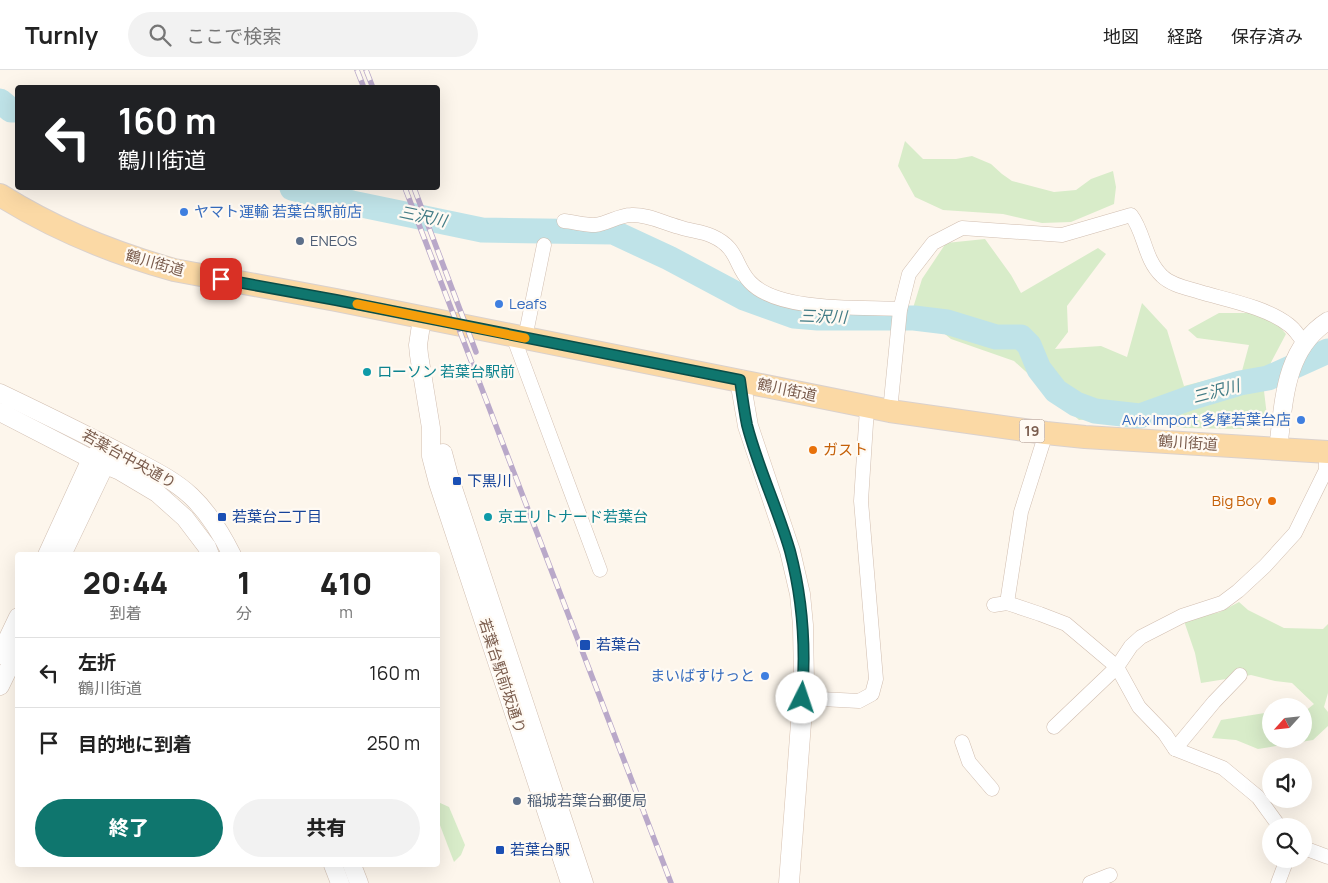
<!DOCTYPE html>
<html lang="ja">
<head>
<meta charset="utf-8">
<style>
  body { margin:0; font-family:Manrope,"Noto Sans JP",sans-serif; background:#f2f2f2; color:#222; height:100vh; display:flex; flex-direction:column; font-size:19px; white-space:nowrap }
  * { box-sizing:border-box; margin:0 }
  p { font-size:16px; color:#767676 }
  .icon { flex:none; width:28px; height:28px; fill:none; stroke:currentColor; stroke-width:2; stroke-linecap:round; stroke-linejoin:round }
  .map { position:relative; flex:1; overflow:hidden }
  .side { position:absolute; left:15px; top:482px; width:425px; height:315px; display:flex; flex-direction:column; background:#fff; border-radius:5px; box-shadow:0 5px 20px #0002 }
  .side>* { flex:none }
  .banner { position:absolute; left:15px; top:15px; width:425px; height:105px; border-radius:5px; box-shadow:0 5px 20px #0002; background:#202124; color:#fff; overflow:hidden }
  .needle { width:32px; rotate:243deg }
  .buttons { position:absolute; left:1262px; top:628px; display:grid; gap:10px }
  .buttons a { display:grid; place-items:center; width:50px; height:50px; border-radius:50%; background:#fff; box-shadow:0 5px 20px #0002; font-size:25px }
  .pin { position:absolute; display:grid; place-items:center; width:42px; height:42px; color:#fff; margin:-21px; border-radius:10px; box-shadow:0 2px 8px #0006 }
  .me { position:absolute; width:55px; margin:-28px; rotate:4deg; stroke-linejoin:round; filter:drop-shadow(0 0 4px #0008) }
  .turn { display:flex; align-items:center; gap:18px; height:105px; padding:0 20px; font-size:22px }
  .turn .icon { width:65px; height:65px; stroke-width:2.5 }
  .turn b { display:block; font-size:35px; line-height:42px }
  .eta { display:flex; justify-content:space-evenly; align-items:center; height:85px; text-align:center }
  .eta b { font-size:30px; font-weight:800; line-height:35px }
  .action { display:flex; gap:10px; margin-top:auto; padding:10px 20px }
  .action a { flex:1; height:58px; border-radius:30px; background:#0f766e; color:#fff; font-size:20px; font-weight:800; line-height:58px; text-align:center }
  .action a+a { background:#f2f2f2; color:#222 }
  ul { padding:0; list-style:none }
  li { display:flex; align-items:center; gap:15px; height:70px; padding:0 20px; border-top:1px solid #e0e0e0 }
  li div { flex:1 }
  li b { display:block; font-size:19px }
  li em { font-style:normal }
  header { display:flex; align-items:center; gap:30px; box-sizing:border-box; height:70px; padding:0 25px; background:#fff; border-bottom:1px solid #e0e0e0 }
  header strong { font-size:24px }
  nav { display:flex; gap:28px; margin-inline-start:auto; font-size:18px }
  .search { width:350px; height:45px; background:#f2f2f2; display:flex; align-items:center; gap:12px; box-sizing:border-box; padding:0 18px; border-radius:28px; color:#767676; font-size:19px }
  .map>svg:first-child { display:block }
  .green { fill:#d8ecc9 }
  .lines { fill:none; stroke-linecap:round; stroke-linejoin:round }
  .river { stroke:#bfe3e8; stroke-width:25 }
  .minor-casing { stroke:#d1beb0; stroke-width:15 }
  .tertiary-casing { stroke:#d1beb0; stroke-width:19 }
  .secondary-casing { stroke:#d6c0b0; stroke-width:21 }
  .primary-casing { stroke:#dad1cd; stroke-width:24 }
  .minor { stroke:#fff; stroke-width:14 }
  .tertiary { stroke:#fff; stroke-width:18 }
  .secondary { stroke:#fff; stroke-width:20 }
  .primary { stroke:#fbd9a5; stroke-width:22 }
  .rail-casing { stroke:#b9a8c9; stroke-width:5.5 }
  .rail { stroke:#fffaf3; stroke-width:4; stroke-dasharray:11; stroke-linecap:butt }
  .route-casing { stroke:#0a4d48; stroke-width:12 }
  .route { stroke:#0f766e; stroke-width:9 }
  .slow { stroke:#f59e0b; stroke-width:9 }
  .shop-dot { fill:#3f7fe0; stroke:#fffaf3; stroke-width:2 }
  .service-dot { fill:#5c6f8a; stroke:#fffaf3; stroke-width:2 }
  .culture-dot { fill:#0f9aa8; stroke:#fffaf3; stroke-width:2 }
  .food-dot { fill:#e8710a; stroke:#fffaf3; stroke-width:2 }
  .transit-dot { fill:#1a4fb4; stroke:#fffaf3; stroke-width:2 }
  .labels { text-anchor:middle; stroke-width:4.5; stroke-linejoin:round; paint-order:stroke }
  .shield { fill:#fffaf3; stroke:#a28b7f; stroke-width:1 }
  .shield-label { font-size:14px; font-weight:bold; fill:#7a5c4d }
  .shop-label { font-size:15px; fill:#366cbe; stroke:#fffaf3; text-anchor:start }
  .service-label { font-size:15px; fill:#4e5e75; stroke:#fffaf3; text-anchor:start }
  .street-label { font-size:15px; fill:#7a5c4d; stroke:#fffaf3 }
  .culture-label { font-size:15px; fill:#0d838f; stroke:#fffaf3; text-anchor:start }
  .food-label { font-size:15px; fill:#c56008; stroke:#fffaf3; text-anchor:start }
  .transit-label { font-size:15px; fill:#164399; stroke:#fffaf3; text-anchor:start }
  .water-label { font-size:16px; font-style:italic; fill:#437c86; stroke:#fffaf3 }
</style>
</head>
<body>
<header>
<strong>Turnly</strong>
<div class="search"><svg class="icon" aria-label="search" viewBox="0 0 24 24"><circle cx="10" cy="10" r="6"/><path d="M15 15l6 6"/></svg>ここで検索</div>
<nav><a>地図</a><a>経路</a><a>保存済み</a></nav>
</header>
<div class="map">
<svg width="1328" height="813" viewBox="0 0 1328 813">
  <rect width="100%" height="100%" fill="#fdf6ec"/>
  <g class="green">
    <path d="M905,71l18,18h33l16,-3 19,8 11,10 10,7 42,11 22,-2 15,-11 22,-8 3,16 -2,17 -43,18 -29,1 -39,-9 -60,-4 -28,-13 -17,-31z"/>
    <path d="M985,169l26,36 10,18 77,-45 8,6 -39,52 1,26 -13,17 46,-3 26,11 15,-54 25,27 17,56 58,-15 7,-26 -52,-7 -9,-8 31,-17h30l21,3 16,18 -18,34 -4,23 3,25 -25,13 -57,-1 -59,-11 -47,3 -65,-59 -63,-22 -38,-31 9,-29 24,-36z"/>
    <path d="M1239,532l9,8 36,18 39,1 5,-5v69l-4,14 4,5v14l-15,14 -55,9 -22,-9 -24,-2 9,-18 50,-8v27h33v-27l10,-8 -22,-21 -17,-2 -24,-6 -50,8 -6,-30 -11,-32 36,-9z"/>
    <path d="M438,732l11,5 16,38 -4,10 -7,7 -16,-42z"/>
  </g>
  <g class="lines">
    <g class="river">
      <path d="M0,31l11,9h7"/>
      <path d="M292,118l60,15 130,27 131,2 56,26 75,40 50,18 24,2h96l33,4 49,15h25l8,8 10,24 17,22 20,13 19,7 45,5 50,-18 50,-15 28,-5 60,-27"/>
    </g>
    <g class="minor-casing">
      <g id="minor">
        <path d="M564,151c10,1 21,4 31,4 12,-1 24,-10 36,-10 17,-1 32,8 48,12 11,4 22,4 33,9 27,12 22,29 38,46 28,30 110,25 150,27"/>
        <path d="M513,266l87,234"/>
        <path d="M525,268l19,-93"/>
        <path d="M890,341l10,-101 9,-36 24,-31 29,-15 100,7 69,-20c14,18 13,44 31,61 9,9 25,12 38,16 27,8 66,15 89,33 6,4 10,12 15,17"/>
        <path d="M1007,533l33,11 26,10 51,43 22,40 26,27 10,15 48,19 35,29 21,29"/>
        <path d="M994,535l13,-2 14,-91 25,-79"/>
        <path d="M802,628l57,3 13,-7 4,-15 -15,-178 6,-93"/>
        <path d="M1054,657l63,-60 14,-21 10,-9 41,-21 40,-13 16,-12 27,-25 30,-33 31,-63v-18"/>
        <path d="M962,672l7,20 23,27"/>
        <path d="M1175,679l39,-47 26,-27"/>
        <path d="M1304,778l24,9"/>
        <path d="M1090,813l20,-8"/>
        <path d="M1278,813l9,-24"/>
      </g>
    </g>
    <g class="tertiary-casing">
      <g id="tertiary">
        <path d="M422,248l-4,27 1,10 12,73v28l7,27 132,400"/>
        <path d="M0,323c46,22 92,44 136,68 19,10 39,20 55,35 18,17 30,37 41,59"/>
        <path d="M0,342l91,47 29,12 37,22 28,25 22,29 3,8"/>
        <path d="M1278,379c6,-47 6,-100 50,-128"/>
        <path d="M443,383l7,26 134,404"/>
        <path d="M47,485l44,-96 8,-7"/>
        <path d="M62,485l43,-90 1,-12"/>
        <path d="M0,585l18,-38"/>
        <path d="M0,616l18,-37"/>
        <path d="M333,795l7,18"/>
        <path d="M352,795l7,18"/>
      </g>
    </g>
    <g class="secondary-casing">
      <path id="secondary" d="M740,310l8,46 42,125 10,43 3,31 1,58 -15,200"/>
    </g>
    <g class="primary-casing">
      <path id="primary" d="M0,125c54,34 113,58 174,75l162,30 554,111 156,22 39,4 243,15"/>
    </g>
    <use href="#minor" class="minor"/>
    <use href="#tertiary" class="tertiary"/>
    <use href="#secondary" class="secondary"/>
    <use href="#primary" class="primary"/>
    <g class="rail-casing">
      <g id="rail">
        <path d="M357,0l7,18"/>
        <path d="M366,0l7,18"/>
        <path d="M405,118l266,695"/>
        <path d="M414,118l62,164"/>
      </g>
    </g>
    <use href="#rail" class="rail"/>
  </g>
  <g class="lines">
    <g class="route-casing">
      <path id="route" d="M221,209l115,21 404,80c2,15 4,30 7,45 11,43 31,84 43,126 13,49 16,97 12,147"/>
    </g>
    <use href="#route" class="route"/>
    <path class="slow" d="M357,234l168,34"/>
  </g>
  <g class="shop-dot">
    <circle cx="184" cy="142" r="5"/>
    <circle cx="499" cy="234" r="5"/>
    <circle cx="1301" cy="350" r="5"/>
    <circle cx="765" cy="606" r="5"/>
  </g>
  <g class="service-dot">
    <circle cx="300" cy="171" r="5"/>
    <circle cx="517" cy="731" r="5"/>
  </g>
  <g class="culture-dot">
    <circle cx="367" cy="302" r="5"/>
    <circle cx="488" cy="447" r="5"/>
  </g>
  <g class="food-dot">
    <circle cx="813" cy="380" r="5"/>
    <circle cx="1272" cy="431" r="5"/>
  </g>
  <g class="transit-dot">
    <rect x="452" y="406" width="10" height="10" rx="2.5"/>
    <rect x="217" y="442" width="10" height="10" rx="2.5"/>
    <rect x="579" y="569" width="12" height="12" rx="2.5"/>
    <rect x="495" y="775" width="10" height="10" rx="2.5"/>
  </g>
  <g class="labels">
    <rect class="shield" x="1019.5" y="349.5" width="25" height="23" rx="4"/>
    <g class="shield-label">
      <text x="1032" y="366">19</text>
    </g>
    <g class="shop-label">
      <text x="194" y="147">ヤマト運輸 若葉台駅前店</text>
      <text x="509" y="239">Leafs</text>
      <text x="1291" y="355" text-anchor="end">Avix Import 多摩若葉台店</text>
      <text x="755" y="611" text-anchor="end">まいばすけっと</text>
    </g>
    <g class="service-label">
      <text x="310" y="176">ENEOS</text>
      <text x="527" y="736">稲城若葉台郵便局</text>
    </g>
    <g class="street-label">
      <text transform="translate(155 193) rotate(16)" y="5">鶴川街道</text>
      <text transform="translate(787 320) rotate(12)" y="5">鶴川街道</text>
      <text transform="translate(1188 373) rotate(4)" y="5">鶴川街道</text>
      <text transform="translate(129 389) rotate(29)" y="5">若葉台中央通り</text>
      <text transform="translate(502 606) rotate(72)" y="5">若葉台駅前坂通り</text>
    </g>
    <g class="culture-label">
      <text x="377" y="307">ローソン 若葉台駅前</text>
      <text x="498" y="452">京王リトナード若葉台</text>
    </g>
    <g class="food-label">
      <text x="823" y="385">ガスト</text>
      <text x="1262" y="436" text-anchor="end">Big Boy</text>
    </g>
    <g class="transit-label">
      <text x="467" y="416">下黒川</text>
      <text x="232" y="452">若葉台二丁目</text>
      <text x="596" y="580">若葉台</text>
      <text x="510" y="785">若葉台駅</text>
    </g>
    <g class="water-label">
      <text transform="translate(423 146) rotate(12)" y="6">三沢川</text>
      <text transform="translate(823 246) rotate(2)" y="6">三沢川</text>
      <text transform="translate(1216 321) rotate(-15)" y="6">三沢川</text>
    </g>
  </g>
</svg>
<div class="buttons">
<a><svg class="needle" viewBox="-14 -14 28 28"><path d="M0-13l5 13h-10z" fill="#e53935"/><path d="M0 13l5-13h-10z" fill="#767676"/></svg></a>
<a><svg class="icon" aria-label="sound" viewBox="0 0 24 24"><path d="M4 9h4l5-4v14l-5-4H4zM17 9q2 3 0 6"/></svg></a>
<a><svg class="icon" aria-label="search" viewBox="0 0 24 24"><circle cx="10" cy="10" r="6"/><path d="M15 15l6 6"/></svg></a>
</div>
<div class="pin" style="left:221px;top:209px;background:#d93025"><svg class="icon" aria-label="arrive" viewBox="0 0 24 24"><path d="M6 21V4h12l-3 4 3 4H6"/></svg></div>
<svg class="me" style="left:802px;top:628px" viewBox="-20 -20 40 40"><circle r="19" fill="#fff"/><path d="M0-13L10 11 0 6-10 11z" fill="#0f766e"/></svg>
<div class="banner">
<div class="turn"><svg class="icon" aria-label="left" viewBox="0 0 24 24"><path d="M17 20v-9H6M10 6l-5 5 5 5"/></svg><div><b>160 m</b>鶴川街道</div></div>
</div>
<section class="side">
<div class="eta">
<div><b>20:44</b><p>到着</p></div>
<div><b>1</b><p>分</p></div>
<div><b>410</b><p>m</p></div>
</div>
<ul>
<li><svg class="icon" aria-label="left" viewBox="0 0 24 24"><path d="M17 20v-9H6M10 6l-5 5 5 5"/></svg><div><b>左折</b><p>鶴川街道</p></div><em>160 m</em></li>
<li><svg class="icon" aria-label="arrive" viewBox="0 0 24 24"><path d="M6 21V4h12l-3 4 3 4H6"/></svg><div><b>目的地に到着</b></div><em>250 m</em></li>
</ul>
<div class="action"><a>終了</a><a>共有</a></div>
</section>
</div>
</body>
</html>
